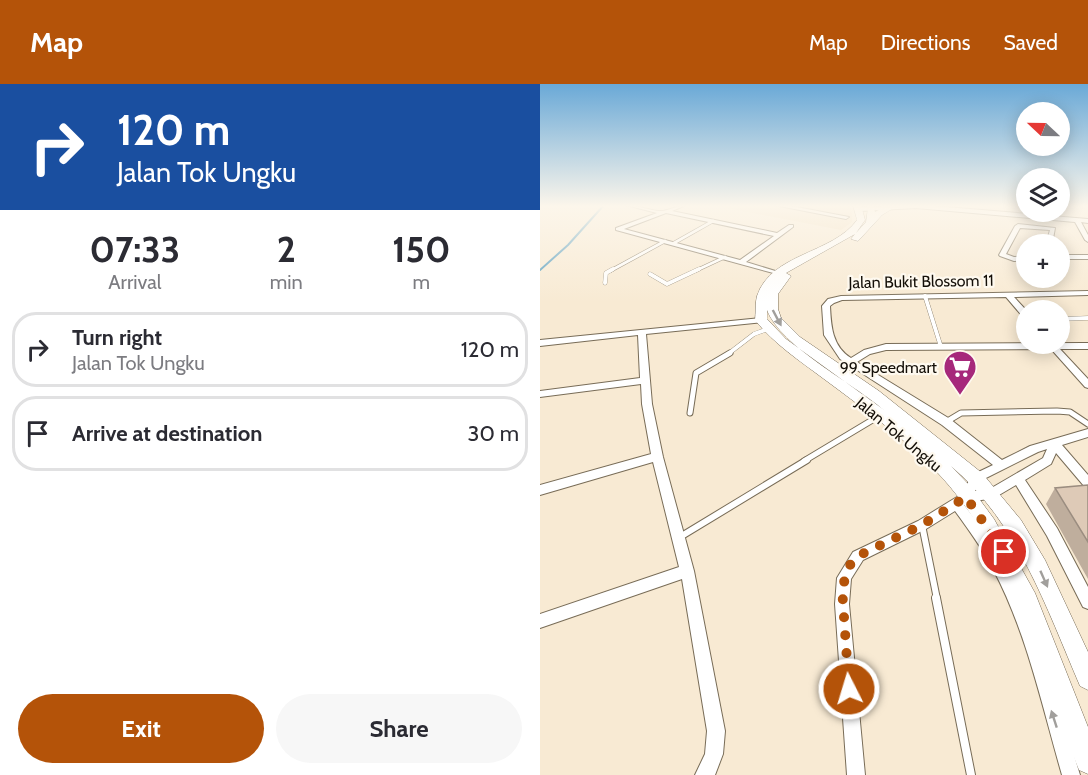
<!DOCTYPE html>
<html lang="en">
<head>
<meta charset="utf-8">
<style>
  body { margin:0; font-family:Cabin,sans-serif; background:#f7f7f7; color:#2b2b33; height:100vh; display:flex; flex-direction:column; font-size:22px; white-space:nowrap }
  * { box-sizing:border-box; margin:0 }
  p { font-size:20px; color:#7c7c81 }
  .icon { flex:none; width:33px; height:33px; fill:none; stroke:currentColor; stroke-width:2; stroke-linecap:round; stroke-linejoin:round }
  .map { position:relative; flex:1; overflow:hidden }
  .details { display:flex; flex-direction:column; background:#fff; width:540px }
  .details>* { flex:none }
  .banner { background:#1a4fa0; color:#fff; overflow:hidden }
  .needle { width:39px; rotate:292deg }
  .controls { position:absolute; left:476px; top:18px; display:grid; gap:12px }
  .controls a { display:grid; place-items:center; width:54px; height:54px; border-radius:50%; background:#fff; box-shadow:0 3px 15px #0003; font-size:30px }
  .pin { position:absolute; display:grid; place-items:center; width:51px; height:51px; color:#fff; margin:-26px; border:3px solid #fff; border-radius:50%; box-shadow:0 2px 6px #0007 }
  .me { position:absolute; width:66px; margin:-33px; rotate:355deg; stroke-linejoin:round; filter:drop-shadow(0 0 4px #0008) }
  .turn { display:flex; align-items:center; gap:21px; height:126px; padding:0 18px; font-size:27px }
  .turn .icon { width:78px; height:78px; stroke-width:2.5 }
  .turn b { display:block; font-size:42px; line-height:51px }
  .eta { display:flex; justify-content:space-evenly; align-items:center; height:102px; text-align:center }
  .eta b { font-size:36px; font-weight:700; line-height:42px }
  .button { display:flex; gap:12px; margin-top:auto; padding:12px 18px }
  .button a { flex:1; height:69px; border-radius:36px; background:#b45309; color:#fff; font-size:24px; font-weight:700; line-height:69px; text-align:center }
  .button a+a { background:#f7f7f7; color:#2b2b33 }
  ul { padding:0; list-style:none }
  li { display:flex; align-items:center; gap:18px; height:75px; margin:0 12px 9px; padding:0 6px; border:3px solid #e1e1e2; border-radius:24px }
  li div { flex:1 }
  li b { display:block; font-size:22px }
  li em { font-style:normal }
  header { display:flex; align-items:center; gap:36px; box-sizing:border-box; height:84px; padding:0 30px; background:#b45309; color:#fff }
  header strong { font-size:28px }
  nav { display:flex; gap:33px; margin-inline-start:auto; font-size:21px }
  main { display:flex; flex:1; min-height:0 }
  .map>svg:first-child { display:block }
  .built { fill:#f2e0c2 }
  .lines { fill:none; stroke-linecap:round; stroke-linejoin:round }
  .stream { stroke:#4e99be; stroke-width:2 }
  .lane-far4-casing { stroke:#786c57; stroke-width:4 }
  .lane-far3-casing { stroke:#786c57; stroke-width:4.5 }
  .lane-far2-casing { stroke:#786c57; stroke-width:7 }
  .lane-far1-casing { stroke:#786c57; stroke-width:8 }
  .lane-casing { stroke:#786c57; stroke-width:10 }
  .street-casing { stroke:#786c57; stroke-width:2 }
  .secondary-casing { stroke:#786c57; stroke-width:1 }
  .lane-far4 { stroke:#fff; stroke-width:3 }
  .lane-far3 { stroke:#fff; stroke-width:4 }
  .lane-far2 { stroke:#fff; stroke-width:5 }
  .lane-far1 { stroke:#fff; stroke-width:6 }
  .lane { stroke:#fff; stroke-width:8 }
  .street { fill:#fff; fill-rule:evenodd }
  .secondary { fill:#fff; fill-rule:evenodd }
  .wall { fill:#bfae9d }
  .building { fill:#decab7; stroke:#9b8d80; stroke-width:1.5 }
  .oneway { fill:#a19f9c }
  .route { stroke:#b45309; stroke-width:10; stroke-dasharray:0 18 }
  .labels { text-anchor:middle; stroke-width:4.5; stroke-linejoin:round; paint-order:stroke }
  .street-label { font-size:16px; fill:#140f08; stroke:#fef9ef }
  .poi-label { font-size:16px; fill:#140f08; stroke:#fef9ef; text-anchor:end }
</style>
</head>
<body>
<header>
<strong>Map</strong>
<nav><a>Map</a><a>Directions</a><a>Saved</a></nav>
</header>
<main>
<section class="details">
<div class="banner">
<div class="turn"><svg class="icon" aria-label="right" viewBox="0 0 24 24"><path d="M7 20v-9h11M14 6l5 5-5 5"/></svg><div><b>120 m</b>Jalan Tok Ungku</div></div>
</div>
<div class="eta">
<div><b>07:33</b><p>Arrival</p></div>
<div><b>2</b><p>min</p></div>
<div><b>150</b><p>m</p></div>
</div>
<ul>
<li><svg class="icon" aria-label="right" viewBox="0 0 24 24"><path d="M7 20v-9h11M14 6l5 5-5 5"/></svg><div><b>Turn right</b><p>Jalan Tok Ungku</p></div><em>120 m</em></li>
<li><svg class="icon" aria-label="arrive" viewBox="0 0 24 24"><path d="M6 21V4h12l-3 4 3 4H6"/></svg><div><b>Arrive at destination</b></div><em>30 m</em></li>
</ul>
<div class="button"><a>Exit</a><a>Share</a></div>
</section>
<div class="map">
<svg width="548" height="691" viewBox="0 0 548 691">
  <rect width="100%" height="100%" fill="#f8ead3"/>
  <path class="built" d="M171,121h137l4,6v11l-11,8z"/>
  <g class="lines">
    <path class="stream" d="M0,186l28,-25 36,-40"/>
    <g class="lane-far4-casing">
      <g id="lane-far4">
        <path d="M134,159l39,-22"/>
        <path d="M70,187l55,-30"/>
        <path d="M155,187l30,-14"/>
      </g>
    </g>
    <g class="lane-far3-casing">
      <g id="lane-far3">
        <path d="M110,190l17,10 32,-15"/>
        <path d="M65,199l1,-10 7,-4"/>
        <path d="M385,212l16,51"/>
        <path d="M519,235l29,-1"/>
        <path d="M188,270l26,-20 14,-5"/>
      </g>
    </g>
    <g class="lane-far2-casing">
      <g id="lane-far2">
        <path d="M150,329l6,-40 34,-20"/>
        <path d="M406,338l15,-9 96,-2 13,1 18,12"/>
        <path d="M264,377l75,-45"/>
      </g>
    </g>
    <g class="lane-far1-casing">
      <g id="lane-far1">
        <path d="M382,441l15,74"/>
        <path d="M140,453l127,-77"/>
      </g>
    </g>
    <g class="lane-casing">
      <path id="lane" d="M396,514l35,177"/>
    </g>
    <g class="street-casing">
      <g id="street">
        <path d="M86,121c12,0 24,6 35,6 8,0 16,-6 25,-6l-14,6 105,22 12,-8h4v2l-47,35 36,11 -5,1 -161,-44v-2l41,-15zM126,129l108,23 -34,24 -116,-31z"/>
        <path d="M234,121h12l63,12 -3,2z"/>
        <path d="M382,121l166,14v4l-7,-1 7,13v7l-3,-2 -10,-18 -159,-14 -56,3 -3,-2 3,-2z"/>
        <path d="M478,140l37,4 -3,16h-6l4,-14 -30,-2 -14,26 8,3 12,-1v4l-12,1 -14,-5 -1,-1 16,-29z"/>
        <rect x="519" y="171" width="29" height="4"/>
        <path d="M548,207v4l-74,2 12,13v7h-3l-17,-20 -164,3 -8,3 -4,3c1,20 2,40 21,52l13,-8 22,-6 202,-1v6h-28l28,30v9l-3,-1 -34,-38 -165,1 -16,4 -13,8 93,57 52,41 28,-14 58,-17v8l-26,8 26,30v13l-4,-2 -28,-33 -5,11 -26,16 32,48 31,59v22l-5,-2 -36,-71 -31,-51 -22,13 -25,4 -5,3c65,81 86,173 116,270h-18c-20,-69 -35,-142 -69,-206 -11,-21 -24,-39 -38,-58l-29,18 -63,31 -12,19 -2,25 16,171h-18l-12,-171 2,-26 16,-26 65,-31 34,-21 10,-6 10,-19 21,-10 -51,-40 -102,-66 -16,-24 -2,-29 6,-7 13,-3zM507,365l-4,9 -55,32 -13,1 5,-10 58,-29z"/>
        <path d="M221,234h3v4l-118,12 6,70 11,53 31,114 31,160 -2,23 -8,21h-20l10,-21 2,-23 -25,-152 -142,49v-14l139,-47 -26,-105 -113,33v-10l111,-31 -9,-50 -1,-20 -101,13v-6l100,-13 -2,-43 -98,11v-6z"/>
      </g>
    </g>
    <g class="secondary-casing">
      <path id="secondary" d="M313,121h8l4,15 -9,13 10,-11 2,-14 -3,-3h8l2,7 13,-7 7,2 -13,8 -24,26 -7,-2 4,-5 -69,39 5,3 -13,18v15l3,9 19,19 79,54 103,82 39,47 24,40 43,92v38l-8,-4c-34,-79 -62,-163 -129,-220l18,19 25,34 41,74 53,134v47l-9,-4c-44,-107 -65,-224 -152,-308 -31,-30 -68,-57 -103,-83 -24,-18 -50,-35 -69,-59 1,-7 0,-17 2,-24 14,-43 76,-42 100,-76zM227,226c14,37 86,73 117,100l-98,-71 -19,-20z"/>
    </g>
    <use href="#lane-far4" class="lane-far4"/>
    <use href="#lane-far3" class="lane-far3"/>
    <use href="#lane-far2" class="lane-far2"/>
    <use href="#lane-far1" class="lane-far1"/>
    <use href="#lane" class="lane"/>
    <use href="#street" class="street"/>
    <use href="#secondary" class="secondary"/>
  </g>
  <path class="wall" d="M548,401v94l-42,-75 9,-16z"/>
  <path class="building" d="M548,401v57l-33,-54z"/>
  <defs><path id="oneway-solid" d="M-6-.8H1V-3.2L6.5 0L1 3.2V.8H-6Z" transform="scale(1.5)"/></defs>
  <g class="oneway">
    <use href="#oneway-solid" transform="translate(237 234) rotate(62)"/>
    <use href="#oneway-solid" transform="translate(504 495) rotate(66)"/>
    <use href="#oneway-solid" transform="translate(514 635) rotate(-108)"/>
  </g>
  <linearGradient id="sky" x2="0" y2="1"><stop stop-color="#6aa9d7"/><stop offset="0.56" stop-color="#fcf6eb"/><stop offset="1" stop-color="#fcf6eb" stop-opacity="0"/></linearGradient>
  <rect width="548" height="218" fill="url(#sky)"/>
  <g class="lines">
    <path class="route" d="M309,605l-7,-101 8,-23 8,-9 64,-31 44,-28 38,55"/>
  </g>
  <defs>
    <g id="supermarket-pin" transform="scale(1.725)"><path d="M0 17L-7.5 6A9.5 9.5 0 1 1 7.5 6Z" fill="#a6287b" stroke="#fef9ef"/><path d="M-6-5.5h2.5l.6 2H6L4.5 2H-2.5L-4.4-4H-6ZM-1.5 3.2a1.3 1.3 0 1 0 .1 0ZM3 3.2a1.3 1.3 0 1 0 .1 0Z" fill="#fff"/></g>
  </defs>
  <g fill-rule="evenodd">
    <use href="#supermarket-pin" x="420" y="283"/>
  </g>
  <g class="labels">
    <g class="street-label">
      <text transform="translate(381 197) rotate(-1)" y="6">Jalan Bukit Blossom 11</text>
      <text transform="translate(359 350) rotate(40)" y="6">Jalan Tok Ungku</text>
    </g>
    <g class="poi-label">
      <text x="397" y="289">99 Speedmart</text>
    </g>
  </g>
</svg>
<div class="controls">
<a><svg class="needle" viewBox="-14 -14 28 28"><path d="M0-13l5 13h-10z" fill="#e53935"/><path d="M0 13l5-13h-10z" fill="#7c7c81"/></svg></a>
<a><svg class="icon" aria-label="layers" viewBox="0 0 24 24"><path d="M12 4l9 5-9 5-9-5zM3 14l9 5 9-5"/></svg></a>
<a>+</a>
<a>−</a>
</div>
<div class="pin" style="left:464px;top:468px;background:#d93025"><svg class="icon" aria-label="arrive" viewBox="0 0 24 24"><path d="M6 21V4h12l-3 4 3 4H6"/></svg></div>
<svg class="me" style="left:309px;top:605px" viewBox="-20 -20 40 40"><circle r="17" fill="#b45309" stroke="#fff" stroke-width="3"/><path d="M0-11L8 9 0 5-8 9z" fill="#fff"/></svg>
</div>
</main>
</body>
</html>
